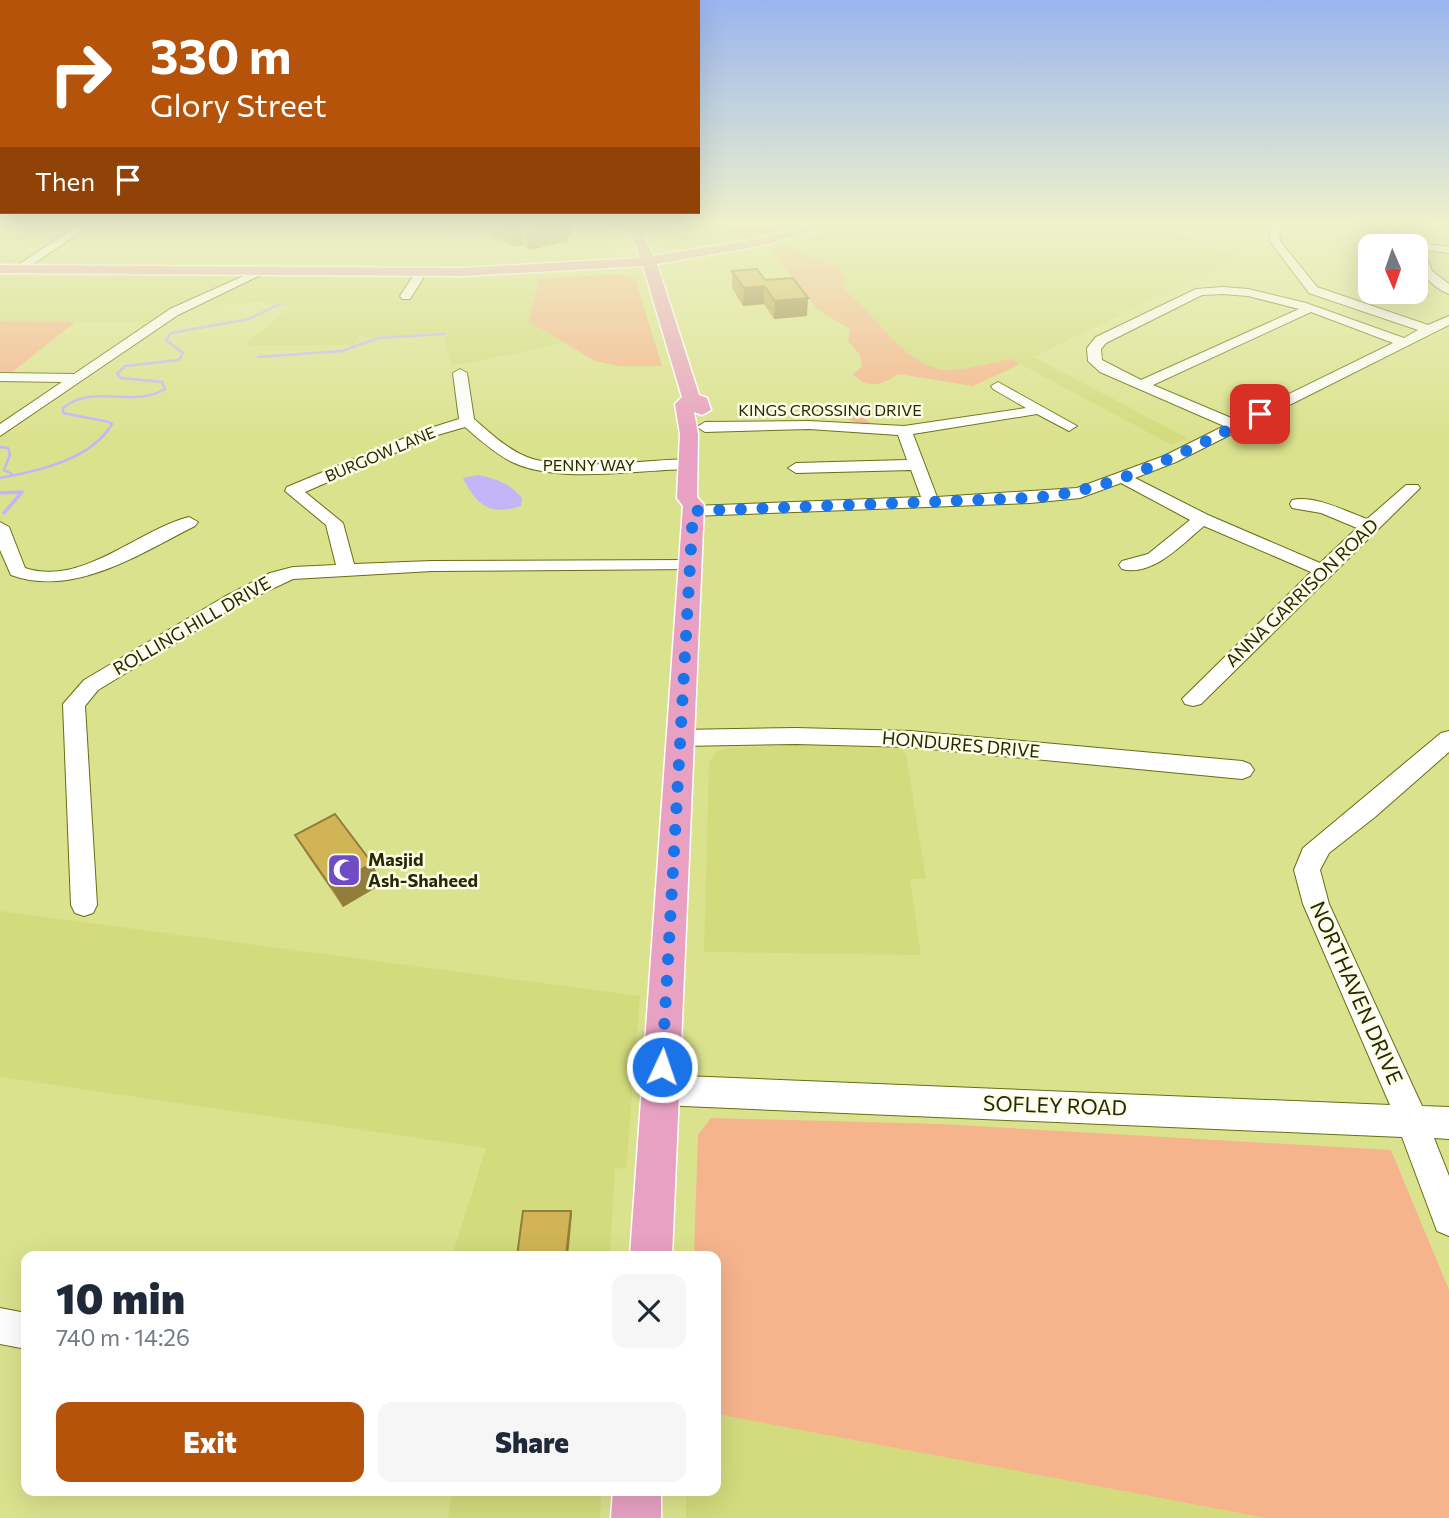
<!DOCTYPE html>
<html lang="en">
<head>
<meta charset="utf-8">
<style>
  body { margin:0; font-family:Commissioner,sans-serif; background:#f6f6f7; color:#1f2937; height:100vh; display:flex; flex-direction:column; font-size:26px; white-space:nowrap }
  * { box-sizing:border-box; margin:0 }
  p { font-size:23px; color:#747a83 }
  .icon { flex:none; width:38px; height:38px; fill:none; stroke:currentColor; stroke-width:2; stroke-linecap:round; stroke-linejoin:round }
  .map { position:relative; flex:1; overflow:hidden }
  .side { position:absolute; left:21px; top:1251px; width:700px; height:245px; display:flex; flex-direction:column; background:#fff; border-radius:14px; box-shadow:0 7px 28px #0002 }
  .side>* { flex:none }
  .guide { position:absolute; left:0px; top:0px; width:700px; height:214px; box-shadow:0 7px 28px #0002; background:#b45309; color:#fff; overflow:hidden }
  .needle { width:46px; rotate:178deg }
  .controls { position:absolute; left:1358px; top:234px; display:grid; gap:14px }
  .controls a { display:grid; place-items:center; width:70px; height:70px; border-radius:14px; background:#fff; box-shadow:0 7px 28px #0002; font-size:35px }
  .pin { position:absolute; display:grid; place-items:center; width:60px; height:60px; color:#fff; margin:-30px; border-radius:14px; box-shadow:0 4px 10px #0006 }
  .me { position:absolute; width:77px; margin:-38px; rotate:3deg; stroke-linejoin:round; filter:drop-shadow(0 0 5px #0008) }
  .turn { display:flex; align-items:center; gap:24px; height:147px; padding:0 35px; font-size:32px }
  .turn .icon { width:91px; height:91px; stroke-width:2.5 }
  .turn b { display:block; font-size:49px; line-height:60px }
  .then { display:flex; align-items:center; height:66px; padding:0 35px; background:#0003; gap:14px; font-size:26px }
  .round { display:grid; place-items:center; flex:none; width:74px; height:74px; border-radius:14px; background:#f6f6f7 }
  .overview { display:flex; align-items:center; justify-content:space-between; height:119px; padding:0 35px }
  h1 { font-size:42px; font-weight:800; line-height:52px }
  .button { display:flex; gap:14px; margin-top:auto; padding:14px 35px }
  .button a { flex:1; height:80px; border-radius:14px; background:#b45309; color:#fff; font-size:28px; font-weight:800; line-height:80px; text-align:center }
  .button a+a { background:#f6f6f7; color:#1f2937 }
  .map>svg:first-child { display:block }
  .built { fill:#d3db7d }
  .green { fill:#f5b48c }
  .water { fill:#c2b6f9 }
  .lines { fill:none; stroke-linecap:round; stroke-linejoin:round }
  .stream-far1 { stroke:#c2b6f9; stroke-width:2.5 }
  .stream { stroke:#c2b6f9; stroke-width:3.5 }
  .minor-casing { stroke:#696d13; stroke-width:2 }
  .major-casing { stroke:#fff; stroke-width:3 }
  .minor { fill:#fff; fill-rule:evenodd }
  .major { fill:#e8a1c2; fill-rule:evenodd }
  .wall { fill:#b49b4a }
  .shaded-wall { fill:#927e3c }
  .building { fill:#d1b456; stroke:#927e3c; stroke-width:2 }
  .route { stroke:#1a73e8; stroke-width:12; stroke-dasharray:0 21.6 }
  .labels { text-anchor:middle; stroke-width:5; stroke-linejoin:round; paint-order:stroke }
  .far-street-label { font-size:16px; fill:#272905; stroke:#fcfee6 }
  .street-label { font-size:18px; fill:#272905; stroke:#fcfee6 }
  .poi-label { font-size:18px; font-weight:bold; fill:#272905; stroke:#fcfee6; text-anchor:start }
  .near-street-label { font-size:21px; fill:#272905; stroke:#fcfee6 }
</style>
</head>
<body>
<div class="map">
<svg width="1449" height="1518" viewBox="0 0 1449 1518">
  <rect width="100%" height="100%" fill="#dbe28e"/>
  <g class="built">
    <path d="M0,226h606l9,29 -9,5 -91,6h-80l1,-4 -436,1z"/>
    <path d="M650,226h69l-1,3 27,10 -57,12h-15l-15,-5z"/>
    <path d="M847,226h308l84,31 -205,100 153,81 -15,7 -152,-81 -47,22 -54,-14 -80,-71 -1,-24 -69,-27z"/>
    <path d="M0,276l240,1 -90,45 -150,-1z"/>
    <path d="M256,277l283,2 -10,43 34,21 -111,23 -9,-34 -73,6 -11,-3 -4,10h-111l47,-38 -30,-5 -66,4z"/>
    <path d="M796,745l105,3 5,6 20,125h-16l11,76 -217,-3 5,-190 7,-10 13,-4z"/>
    <path d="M0,911l640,85 -14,173 -11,-1 -5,88h-158l34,-108 -486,-71z"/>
    <path d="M716,1414l550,104h-580v-27h30z"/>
    <path d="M453,1491h148l-1,27h-152z"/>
  </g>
  <g class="green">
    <path d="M719,226h72l-46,13 -27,-10z"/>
    <path d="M782,247h6l53,23 4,7 -1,13c32,24 64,82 108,80 20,-1 41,-8 60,-11l8,5 -47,22 -75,-12c-15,11 -31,16 -45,0l9,-8 -2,-11 -12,-14 2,-12 -32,-19 -46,-59z"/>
    <path d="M619,274l16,5 27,87h-43l-24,-5 -66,-39 10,-43z"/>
    <path d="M0,321l75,1 -64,51h-11z"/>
    <path d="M856,402l25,8 -16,10 9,4 -17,-1 -19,-8z"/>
    <path d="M711,1118l228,6 452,26 58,140v228h-183l-550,-104v-158h-22l4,-121z"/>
  </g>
  <path class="water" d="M478,475c18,4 32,8 44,23l-1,8c-31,10 -44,0 -58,-28z"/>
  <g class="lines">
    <g class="stream-far1">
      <path d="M459,236l41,-10"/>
      <path d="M258,357l84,-6 36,-13 66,-4"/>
      <path d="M0,447l8,1 2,7 -6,15 8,4"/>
      <path d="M0,478c38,-7 91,-18 112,-54l-3,-2 -46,-9v-5c31,-25 69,1 102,-19l-3,-7 -41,-4 -4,-4 8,-8 54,-6 4,-7 -17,-13 5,-7 78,-14 31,-15"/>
    </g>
    <path class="stream" d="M0,493l22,-1 -18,21"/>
    <g class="minor-casing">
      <g id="minor">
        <path d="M77,226h12l-66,45h-8v-4z"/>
        <path d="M1272,226h10l-3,5 1,10 37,46 111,38 21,-9v9l-273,137 -41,16 73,37 112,48 37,-35 -36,-15 -29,-5 -2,-4 2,-4c23,-5 53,11 75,19l39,-34h12l2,3 -219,216 -8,2 -8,-2 -3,-5 129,-127 -107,-46c-22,18 -51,51 -82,43l-3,-4 3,-4 26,-7 42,-34 -69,-37 -41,15 -50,5 -337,13 -8,-5 8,-5 228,-9 -10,-27 -115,3 -8,-5 8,-5 111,-3 -9,-25 -89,-6 -104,3 -8,-5 8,-5 104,-1 95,5 122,-18 -33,-19 -2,-3 7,-4 79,44 -8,5 -32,-17 -124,20 24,63 140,-9 87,-32 60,-30 -124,-54 -12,-11 -1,-13 9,-11 100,-48 27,-2 25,2 58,14 98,35 14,-8 -109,-37 -39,-52 -1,-10zM1223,294l25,2 51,13 -158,71 -39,-20 -1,-11 5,-6 96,-48zM1311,312l82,31 -157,77 -83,-35z"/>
        <path d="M1374,226h13l33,17 29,4v6l-25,-3 8,21 17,13v10c-21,-9 -33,-25 -33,-47h-6z"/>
        <path d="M261,268l4,1v4l-87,42 -178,121v-12l62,-42 -62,-1v-8l74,1 96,-65z"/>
        <path d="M417,270l10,2 -17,27h-8l-2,-3z"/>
        <path d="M460,369l7,4 7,46c16,14 33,30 53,38 38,15 118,3 161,2l8,5 -8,5c-51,1 -130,15 -176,-7 -18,-9 -33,-23 -47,-35l-31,9 -129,56 38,31 11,41 78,-3 258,-1 6,1 3,4 -3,4 -264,2 -139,8 -55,26 -140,85 -13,16 12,199 -4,8 -9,3 -9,-3 -4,-8 -8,-201 21,-24 140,-83 46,-24 23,-6 43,-2 -10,-40 -41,-34 2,-4 137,-57 35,-11 -6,-46z"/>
        <path d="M189,517l9,5 -3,4c-56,28 -121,72 -184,49l-11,-25v-28l9,5 16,41c57,19 112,-38 164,-51z"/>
        <path d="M796,728l114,3 332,30 8,3 4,6 -4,6 -8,3 -332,-32 -114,-3 -116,2 -8,-2 -3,-6 3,-6 8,-2z"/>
        <path d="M1449,731v21l-74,65 -46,36 -9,17 9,34 93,202 27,1v32l-15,-1 15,38v60l-12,-5 -35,-94 -742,-32 -11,-4 -4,-11 4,-11 11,-4 730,30 -87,-201 -9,-34 9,-22 138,-115z"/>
        <path d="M0,1308l26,5v36l-26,-5z"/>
      </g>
    </g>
    <g class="major-casing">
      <g id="major">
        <path d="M628,226h12l13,30 111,-18 44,-12h22l-65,19 -108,19 42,131 8,3 4,12 -9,5 -8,-3 4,22 -1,63 7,8 -32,751h-42l53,-750 -6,-8 3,-64 -5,-30 7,-7 -39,-131 -181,10 -462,-3v-8l462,3 178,-10z"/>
        <path d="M613,1491h48v27h-50z"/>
      </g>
    </g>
    <use href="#minor" class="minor"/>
    <use href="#major" class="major"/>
  </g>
  <g class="wall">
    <path d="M489,226h82l1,9 -4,1v5l-39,9 -6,-5 -11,2 -22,-13z"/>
    <path d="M732,271l33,9 42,36 -33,3 -10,-15 -21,2 -11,-18z"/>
    <path d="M295,835l77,28 10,21 -39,23 -35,-51z"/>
  </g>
  <g class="shaded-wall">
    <path d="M561,226h10l1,9 -4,1v5l-39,9 -3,-17z"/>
    <path d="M520,229l3,16 -11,2 -2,-16z"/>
    <path d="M764,286v18l-21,2 1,-18z"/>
    <path d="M808,298l-1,18 -33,3 1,-18z"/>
    <path d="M372,863l10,21 -39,23 -12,-20z"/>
    <path d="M571,1211l1,3 -4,42h-2z"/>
  </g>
  <g class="building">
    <path d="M502,226h59l-35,7 -6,-4 -10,2z"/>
    <path d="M757,269l8,11 28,-2 15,20 -33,3 -11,-15 -20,2 -12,-17z"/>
    <path d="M335,814l37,49 -41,24 -36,-52z"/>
    <path d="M523,1211h48l-5,45h-49z"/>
  </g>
  <linearGradient id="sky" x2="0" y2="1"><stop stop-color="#99b5ef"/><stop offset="0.51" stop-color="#eff2cc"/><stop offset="1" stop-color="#eff2cc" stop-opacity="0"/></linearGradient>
  <rect width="1449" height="439" fill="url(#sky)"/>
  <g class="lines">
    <path class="route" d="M662,1067l31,-556 337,-13c85,-6 155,-47 230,-84"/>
  </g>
  <defs>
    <g id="mosque-square" transform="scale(1.75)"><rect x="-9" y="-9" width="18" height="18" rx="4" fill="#6f4cc5" stroke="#fcfee6"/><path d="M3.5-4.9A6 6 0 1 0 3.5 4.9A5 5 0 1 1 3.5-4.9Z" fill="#fff"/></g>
  </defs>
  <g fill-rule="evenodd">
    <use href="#mosque-square" x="344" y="870"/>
  </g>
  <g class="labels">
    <g class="far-street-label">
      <text x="830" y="416">KINGS CROSSING DRIVE</text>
      <text transform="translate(380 454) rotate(-23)" y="6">BURGOW LANE</text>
      <text x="589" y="471">PENNY WAY</text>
    </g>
    <g class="street-label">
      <text transform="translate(1302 593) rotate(-44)" y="6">ANNA GARRISON ROAD</text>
      <text transform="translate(192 626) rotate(-30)" y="6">ROLLING HILL DRIVE</text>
      <text transform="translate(961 745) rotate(5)" y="6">HONDURES DRIVE</text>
    </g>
    <g class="poi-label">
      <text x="368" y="866">Masjid<tspan x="368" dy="21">Ash-Shaheed</tspan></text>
    </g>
    <g class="near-street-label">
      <text transform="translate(1356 993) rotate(66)" y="7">NORTHAVEN DRIVE</text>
      <text transform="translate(1055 1106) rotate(2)" y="7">SOFLEY ROAD</text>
    </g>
  </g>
</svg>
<div class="controls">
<a><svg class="needle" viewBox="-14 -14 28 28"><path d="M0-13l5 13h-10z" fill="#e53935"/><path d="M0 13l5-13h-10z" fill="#747a83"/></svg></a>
</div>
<div class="pin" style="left:1260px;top:414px;background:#d93025"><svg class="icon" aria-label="arrive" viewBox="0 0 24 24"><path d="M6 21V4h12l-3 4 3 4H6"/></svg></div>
<svg class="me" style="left:662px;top:1067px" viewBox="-20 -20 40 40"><circle r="17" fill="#1a73e8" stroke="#fff" stroke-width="3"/><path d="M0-11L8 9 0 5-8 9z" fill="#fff"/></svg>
<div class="guide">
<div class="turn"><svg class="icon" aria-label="right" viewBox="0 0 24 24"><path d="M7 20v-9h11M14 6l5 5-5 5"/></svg><div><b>330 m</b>Glory Street</div></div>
<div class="then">Then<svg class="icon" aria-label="arrive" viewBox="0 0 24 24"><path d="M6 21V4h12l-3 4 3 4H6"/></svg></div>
</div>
<section class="side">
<div class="overview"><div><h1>10 min</h1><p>740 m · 14:26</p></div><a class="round"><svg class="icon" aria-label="close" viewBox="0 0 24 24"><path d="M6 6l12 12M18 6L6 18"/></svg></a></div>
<div class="button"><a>Exit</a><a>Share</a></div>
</section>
</div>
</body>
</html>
